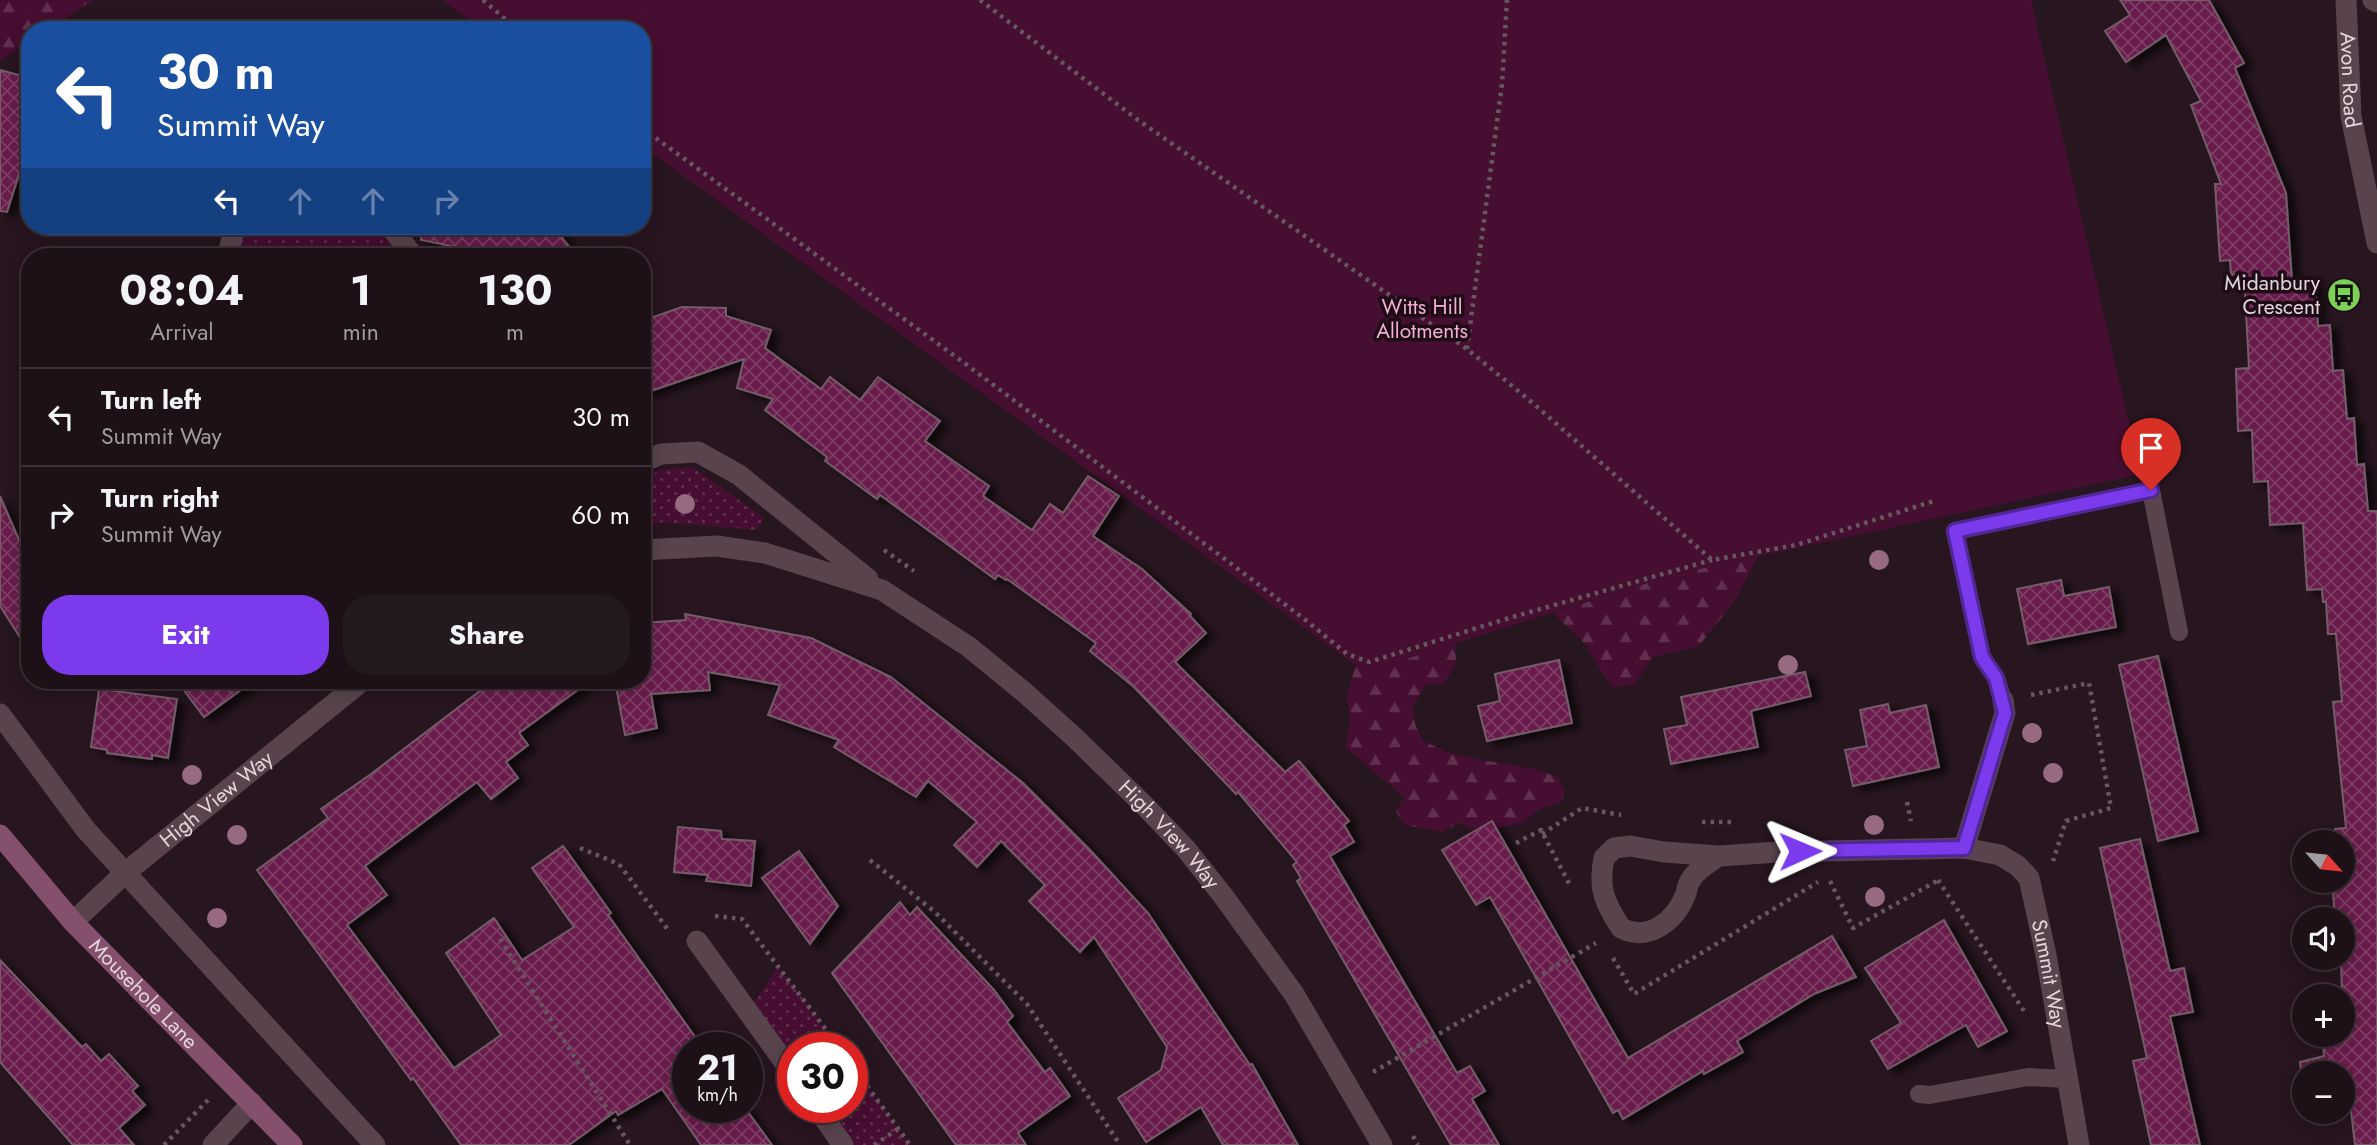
<!DOCTYPE html>
<html lang="en">
<head>
<meta charset="utf-8">
<style>
  body { margin:0; font-family:Jost,sans-serif; background:#251920; color:#f1f3f6; height:100vh; display:flex; flex-direction:column; font-size:26px; white-space:nowrap }
  * { box-sizing:border-box; margin:0 }
  p { font-size:23px; color:#a09da1 }
  .icon { flex:none; width:38px; height:38px; fill:none; stroke:currentColor; stroke-width:2; stroke-linecap:round; stroke-linejoin:round }
  .map { position:relative; flex:1; overflow:hidden }
  .drawer { position:absolute; left:21px; top:248px; width:630px; height:441px; display:flex; flex-direction:column; background:#1d1017; border-radius:28px; box-shadow:0 4px 18px #0003,0 0 0 2px #3b3036 }
  .drawer>* { flex:none }
  .guide { position:absolute; left:21px; top:21px; width:630px; height:214px; border-radius:28px; box-shadow:0 4px 18px #0003,0 0 0 2px #3b3036; background:#1a4fa0; color:#fff; overflow:hidden }
  .needle { width:46px; rotate:117deg }
  .fabs { position:absolute; left:2292px; top:830px; display:grid; gap:14px }
  .fabs a { display:grid; place-items:center; width:63px; height:63px; border-radius:50%; background:#1d1017; box-shadow:0 4px 18px #0003,0 0 0 2px #3b3036; font-size:35px }
  .speed { position:absolute; left:672px; top:1032px; display:flex; gap:14px; font-size:35px; font-weight:700; text-align:center }
  .speed>* { display:grid; place-content:center; width:91px; height:91px; border-radius:50%; background:#1d1017; box-shadow:0 4px 18px #0003,0 0 0 2px #3b3036; line-height:1 }
  .speed small { font-size:18px; font-weight:400 }
  .speed .limit { border:10px solid #d22; background:#fff; color:#111 }
  .pin { position:absolute; display:grid; place-items:center; width:60px; height:60px; color:#fff; margin:-72px -30px; border-radius:50% 50% 50% 0; rotate:-45deg; box-shadow:0 0 7px #0007 }
  .pin .icon { rotate:45deg }
  .me { position:absolute; width:77px; margin:-38px; rotate:89deg; stroke-linejoin:round; filter:drop-shadow(0 0 5px #0008) }
  .turn { display:flex; align-items:center; gap:24px; height:147px; padding:0 21px; font-size:32px }
  .turn .icon { width:91px; height:91px; stroke-width:2.5 }
  .turn b { display:block; font-size:49px; line-height:60px }
  .lanes { display:flex; align-items:center; height:66px; padding:0 21px; background:#0003; justify-content:center; gap:35px; direction:ltr }
  .lanes .off { opacity:.35 }
  .eta { display:flex; justify-content:space-evenly; align-items:center; height:119px; text-align:center }
  .eta b { font-size:42px; font-weight:700; line-height:49px }
  .cta { display:flex; gap:14px; margin-top:auto; padding:14px 21px }
  .cta a { flex:1; height:80px; border-radius:28px; background:#7c3aed; color:#fff; font-size:28px; font-weight:700; line-height:80px; text-align:center }
  .cta a+a { background:#251920; color:#f1f3f6 }
  ul { padding:0; list-style:none }
  li { display:flex; align-items:center; gap:21px; height:98px; padding:0 21px; border-top:2px solid #3b3036 }
  li div { flex:1 }
  li b { display:block; font-size:26px }
  li em { font-style:normal }
  .map>svg:first-child { display:block }
  .grass { fill:url(#grass-dots) }
  .forest { fill:url(#forest-firs) }
  .garden { fill:#460e31 }
  .building { fill:url(#building-cross-hatch); stroke:#735d68; stroke-width:2; filter:url(#shadow) }
  .lines { fill:none; stroke-linecap:round; stroke-linejoin:round }
  .path { stroke:#675760; stroke-width:4.5; stroke-dasharray:3.5 5; stroke-linecap:butt }
  .lane { stroke:#59444e; stroke-width:18 }
  .street { stroke:#59444e; stroke-width:21 }
  .secondary { stroke:#85506d; stroke-width:21 }
  .tree { fill:#976a81 }
  .route-casing { stroke:#51269a; stroke-width:18 }
  .route { stroke:#7c3aed; stroke-width:12 }
  .labels { text-anchor:middle; stroke-width:7; stroke-linejoin:round; paint-order:stroke }
  .street-label { font-size:21px; fill:#e3d6dc; stroke:#1d0c16 }
  .poi-label { font-size:21px; fill:#e3d6dc; stroke:#1d0c16; text-anchor:end }
  .park-label { font-size:21px; fill:#f2afd2; stroke:#1d0c16 }
</style>
</head>
<body>
<div class="map">
<svg width="2377" height="1145" viewBox="0 0 2377 1145">
  <defs>
    <pattern id="grass-dots" width="8" height="8" patternUnits="userSpaceOnUse" patternTransform="scale(1.75)"><rect width="8" height="8" fill="#460e31"/><path d="M2 2h.1M6 6h.1" fill="none" stroke="#61304e" stroke-width="1.8" stroke-linecap="round"/></pattern>
    <pattern id="forest-firs" width="22" height="20" patternUnits="userSpaceOnUse" patternTransform="scale(1.75)"><rect width="22" height="20" fill="#460e31"/><path d="M5 1l3.5 6h-7zM16 11l3.5 6h-7z" fill="#61304e"/></pattern>
    <pattern id="building-cross-hatch" width="8" height="8" patternUnits="userSpaceOnUse" patternTransform="scale(1.75)"><rect width="8" height="8" fill="#691d4b"/><path d="M0 0l8 8M0 8l8-8" fill="none" stroke="#7e3d64"/></pattern>
    <filter id="shadow"><feDropShadow dx="8" dy="4.5" stdDeviation="3.5" flood-color="#0009"/></filter>
  </defs>
  <rect width="100%" height="100%" fill="#27151f"/>
  <g class="grass">
    <path d="M235,226h155l24,31h-183z"/>
    <path d="M693,467l71,51 -7,12 -94,-8 -21,5v-43l16,-14z"/>
    <path d="M778,966l62,82h-47v26l-45,-62z"/>
    <path d="M852,1065l58,80h-67l-26,-37h35z"/>
  </g>
  <g class="forest">
    <path d="M0,0h93l-46,30h-17v11l-30,20z"/>
    <path d="M1758,556l-22,43 -37,47 -46,11 -19,28 -23,2 -27,-44 -31,-30 119,-38z"/>
    <path d="M1455,644l1,19 -12,21 -18,1 -13,20 2,19 8,17 24,11 29,7 58,10 24,8 7,15 -3,10 -23,7 -14,13 -28,7 -5,-8 -17,9 -16,-7 -17,9 -38,-7 -8,-14 8,-14 -58,-49 4,-33 -4,-17 8,-27 11,-20z"/>
  </g>
  <path class="garden" d="M442,0h1589l110,474 -469,101 -307,97 -723,-526v-116h-159z"/>
  <g class="building">
    <path d="M2120,0h89l35,63 -9,5 51,125 6,88 23,-1 3,46 12,-1 3,46 10,-1 4,49 7,-1 3,47 7,-1 4,47h9v634h-22l-5,-43h-7v-29h-38v33l-5,-44 24,-6 -2,-22h21l-2,-77h2v-38h-8l-3,-39h11v-38h-7l-1,-13 11,-1 -13,-126 9,-1 -6,-67h-8l-2,-32h-3l-1,-13 -15,1 -4,-67 -33,2 -2,-44 -14,1 -2,-52 -14,1 -2,-62 13,-1 -5,-94 -13,1 -1,-15 -10,1 -5,-77h6l-30,-79 10,-4 -35,-66 -40,27 -21,-31 25,-16z"/>
    <path d="M0,70l30,8v62l-23,72 -7,-1z"/>
    <path d="M422,226h131l24,31h-71l-85,-17z"/>
    <path d="M682,307l44,1v8l45,14 -6,18 56,41 9,-12 30,23 18,-23 62,44 -15,20 64,45 -6,10 49,34 18,-26 13,9 25,-37 31,20 -26,40 49,33 49,45 -1,2 16,17 -31,29 110,110 14,-11 50,60 -5,4 10,17 -24,14 127,217 13,-7 15,25 -13,8 27,46h-48l-154,-264 4,-3 -8,-13 4,-3 -59,-70 -2,2 -102,-107 -44,-36 6,-8 -89,-64 -1,1 -8,-5 -3,4 -115,-84 -3,4 -52,-38 2,-4 -62,-47 8,-11 -36,-11 7,-29 -102,35v-73z"/>
    <path d="M0,496l22,51 8,-5v111l-30,-47z"/>
    <path d="M2061,580l3,16 45,-9 7,40 -88,17 -11,-55z"/>
    <path d="M685,614l126,24 80,39 132,106 68,68 57,62 102,152 2,-1 46,81h-75l-22,-38 -55,35 -28,-44 43,-28 6,-23 -73,-110 -14,15 -51,-51 16,-16 -44,-44 -24,26 -23,-22 23,-23 -49,-41 -12,16 -82,-50 5,-7 -71,-25 12,-30 -72,-13 2,18 -59,4 6,34 -32,7 -10,-54h27v-58l44,-3z"/>
    <path d="M2158,656l40,175 -40,10 -39,-176z"/>
    <path d="M1559,660l13,63 -85,18 -9,-35 22,-5 -5,-27z"/>
    <path d="M1805,672l6,24 -60,15 7,36 -87,17 -7,-35 23,-4 -6,-28z"/>
    <path d="M177,681h76l-49,36z"/>
    <path d="M493,681h97l-71,52 9,12 -22,17 12,16 -27,21 -14,-17 -112,84 22,29 -40,30 107,143 47,-33 -55,-82 48,-35 28,42 52,-33 -42,-59 31,-22 48,67 -3,2 95,133h-15v60h57l27,37h-71l-39,-56 -44,26 -2,-4 -47,34h-108l-48,-67 -2,2 -154,-210 71,-52 -7,-9 50,-35z"/>
    <path d="M99,689l78,10 -9,59 -16,-3v4l-45,-6v-3l-16,-3z"/>
    <path d="M1888,704l2,9 36,-8 13,62 -86,19 -8,-36 22,-4 -7,-36z"/>
    <path d="M1492,821l136,237 204,-122 24,41 -42,17 -77,47 6,11 -39,22 -1,-3 -80,48 -5,-9 -5,3 -123,-216 -14,8 -34,-55z"/>
    <path d="M678,827l43,4 1,8 33,2 -4,45 -45,-5 2,-6 -34,-3z"/>
    <path d="M2140,839l30,132 14,-3 9,44 -23,4 30,129h-49l-18,-84 14,-3 -47,-210z"/>
    <path d="M799,851l39,55 -28,38 -48,-66z"/>
    <path d="M900,902l10,13 7,-8 77,83 19,26 -6,6 38,50 5,-4 20,28 -52,37 8,12h-70l-124,-172z"/>
    <path d="M1944,920l63,111 -29,16 -12,-22 -78,44 -17,-28 30,-18 -36,-55z"/>
    <path d="M0,960l82,87 4,-3 15,17 8,-7 29,32 -6,5 13,14 -26,23 15,17h-61l-73,-83z"/>
  </g>
  <g class="lines">
    <g class="path">
      <path d="M483,0l35,30"/>
      <path d="M980,0l158,120 329,229 61,50 184,161 84,-15 141,-45"/>
      <path d="M642,128l321,234 340,256 44,36 22,8 140,-44 203,-58"/>
      <path d="M1467,349l35,-265 5,-84"/>
      <path d="M884,550l30,21"/>
      <path d="M2031,695l58,-12 22,125 -45,13 -13,40"/>
      <path d="M1907,802l4,19"/>
      <path d="M1702,822h30"/>
      <path d="M1542,834l40,-26 39,7"/>
      <path d="M1516,843l25,-13 30,57"/>
      <path d="M580,848l39,16 50,67"/>
      <path d="M870,860l65,52 92,92 93,141"/>
      <path d="M1938,880l86,131"/>
      <path d="M1830,881l23,47 84,-47"/>
      <path d="M715,916l27,3 98,129"/>
      <path d="M500,939l130,206"/>
      <path d="M1613,958l21,36 184,-112"/>
      <path d="M852,1065l58,80"/>
      <path d="M1373,1072l223,-129"/>
      <path d="M1413,1136l5,9"/>
      <path d="M164,1145l44,-45"/>
      <path d="M874,1145l24,-16"/>
    </g>
    <g class="lane">
      <path d="M2003,700l-7,-22 -14,-21 -27,-126 196,-41 28,142"/>
      <path d="M1919,1094l11,1 98,-18 40,2"/>
    </g>
    <g class="street">
      <path id="s1" d="M2346,0l5,116 26,127"/>
      <path d="M2373,0l4,2"/>
      <path d="M390,226l24,31"/>
      <path d="M231,257l-1,-11 5,-20"/>
      <path d="M642,462l19,-8 37,-2 41,23 129,104"/>
      <path id="s2" d="M642,550l75,-4 48,7 117,37 87,57 55,45 50,45 70,68 42,44 38,48 70,97 88,151"/>
      <path d="M0,714l86,116 289,315"/>
      <path d="M1964,848l41,-135 -2,-13"/>
      <path id="s3" d="M1719,856c-9,6 -24,15 -29,25 -3,4 -3,11 -5,15 -11,26 -37,46 -64,32 -17,-26 -23,-40 -17,-70l10,-10 16,-2 34,6 55,4 59,-4 186,-4 36,7 18,11 11,12 17,77 33,190"/>
      <path id="s4" d="M73,922l52,-49 237,-192"/>
      <path d="M697,941l96,133"/>
      <path d="M817,1108l26,37"/>
      <path d="M213,1145l39,-42"/>
    </g>
    <path class="secondary" id="s5" d="M0,835l73,87 219,223"/>
  </g>
  <g class="tree">
    <circle cx="685" cy="504" r="10"/>
    <circle cx="1879" cy="560" r="10"/>
    <circle cx="1788" cy="665" r="10"/>
    <circle cx="2032" cy="733" r="10"/>
    <circle cx="2053" cy="773" r="10"/>
    <circle cx="192" cy="775" r="10"/>
    <circle cx="1874" cy="825" r="10"/>
    <circle cx="237" cy="835" r="10"/>
    <circle cx="1875" cy="897" r="10"/>
    <circle cx="217" cy="918" r="10"/>
  </g>
  <g class="lines">
    <g class="route-casing">
      <path id="route" d="M1800,851l164,-3 41,-135 -9,-35 -14,-21 -27,-126 196,-41"/>
    </g>
    <use href="#route" class="route"/>
  </g>
  <defs>
    <g id="bus-disc" transform="scale(1.75)"><circle r="9.5" fill="#7dd154" stroke="#1d0c16"/><path d="M-5-6H5V4H4V6H2V4H-2V6H-4V4H-5ZM-3.5-4V0h7V-4ZM-3.5 1.2v1.5H-2V1.2ZM2 1.2v1.5H3.5V1.2Z" fill="#111"/></g>
  </defs>
  <g fill-rule="evenodd">
    <use href="#bus-disc" x="2344" y="295"/>
  </g>
  <g class="labels">
    <g class="street-label">
      <text dy="7" stroke="none"><textPath href="#s1" startOffset="80">Avon Road</textPath></text>
      <text dy="7" stroke="none"><textPath href="#s4" startOffset="189">High View Way</textPath></text>
      <text dy="7" stroke="none"><textPath href="#s2" startOffset="625">High View Way</textPath></text>
      <text dy="7" stroke="none"><textPath href="#s3" startOffset="747">Summit Way</textPath></text>
      <text dy="7" stroke="none"><textPath href="#s5" startOffset="214">Mousehole Lane</textPath></text>
    </g>
    <g class="poi-label">
      <text x="2320" y="290">Midanbury<tspan x="2320" dy="24">Crescent</tspan></text>
    </g>
    <g class="park-label">
      <text x="1422" y="314">Witts Hill<tspan x="1422" dy="24">Allotments</tspan></text>
    </g>
  </g>
</svg>
<div class="fabs">
<a><svg class="needle" viewBox="-14 -14 28 28"><path d="M0-13l5 13h-10z" fill="#e53935"/><path d="M0 13l5-13h-10z" fill="#a09da1"/></svg></a>
<a><svg class="icon" aria-label="sound" viewBox="0 0 24 24"><path d="M4 9h4l5-4v14l-5-4H4zM17 9q2 3 0 6"/></svg></a>
<a>+</a>
<a>−</a>
</div>
<div class="speed"><div>21<small>km/h</small></div><div class="limit">30</div></div>
<div class="pin" style="left:2151px;top:490px;background:#d93025"><svg class="icon" aria-label="arrive" viewBox="0 0 24 24"><path d="M6 21V4h12l-3 4 3 4H6"/></svg></div>
<svg class="me" style="left:1800px;top:851px" viewBox="-20 -20 40 40"><path d="M0-17L14 15 0 8-14 15z" fill="#7c3aed" stroke="#fff" stroke-width="4"/></svg>
<div class="guide">
<div class="turn"><svg class="icon" aria-label="left" viewBox="0 0 24 24"><path d="M17 20v-9H6M10 6l-5 5 5 5"/></svg><div><b>30 m</b>Summit Way</div></div>
<div class="lanes"><svg class="icon" aria-label="left" viewBox="0 0 24 24"><path d="M17 20v-9H6M10 6l-5 5 5 5"/></svg><svg class="icon off" aria-label="ahead" viewBox="0 0 24 24"><path d="M12 20V5M6 11l6-6 6 6"/></svg><svg class="icon off" aria-label="ahead" viewBox="0 0 24 24"><path d="M12 20V5M6 11l6-6 6 6"/></svg><svg class="icon off" aria-label="right" viewBox="0 0 24 24"><path d="M7 20v-9h11M14 6l5 5-5 5"/></svg></div>
</div>
<section class="drawer">
<div class="eta">
<div><b>08:04</b><p>Arrival</p></div>
<div><b>1</b><p>min</p></div>
<div><b>130</b><p>m</p></div>
</div>
<ul>
<li><svg class="icon" aria-label="left" viewBox="0 0 24 24"><path d="M17 20v-9H6M10 6l-5 5 5 5"/></svg><div><b>Turn left</b><p>Summit Way</p></div><em>30 m</em></li>
<li><svg class="icon" aria-label="right" viewBox="0 0 24 24"><path d="M7 20v-9h11M14 6l5 5-5 5"/></svg><div><b>Turn right</b><p>Summit Way</p></div><em>60 m</em></li>
</ul>
<div class="cta"><a>Exit</a><a>Share</a></div>
</section>
</div>
</body>
</html>
